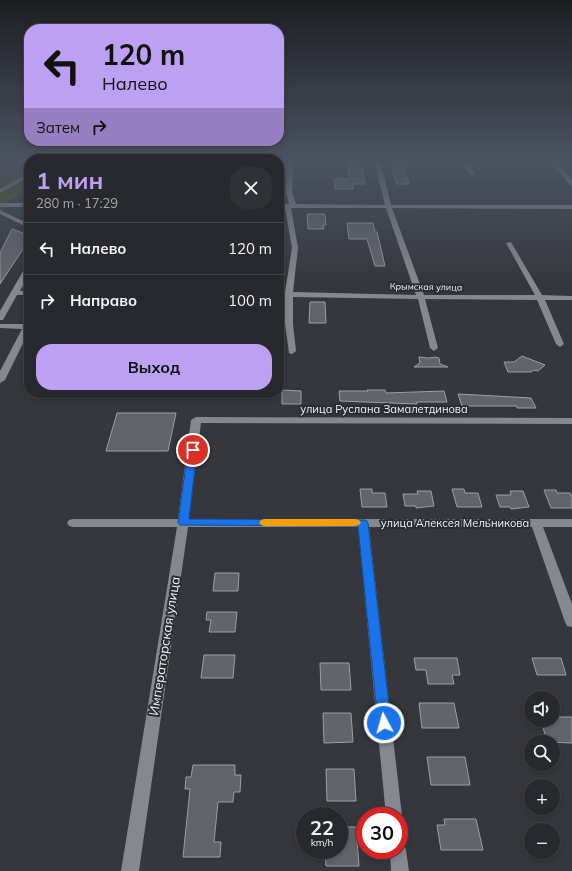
<!DOCTYPE html>
<html lang="ru">
<head>
<meta charset="utf-8">
<style>
  body { margin:0; font-family:Mulish,sans-serif; background:#303136; color:#f1f3f6; height:100vh; display:flex; flex-direction:column; font-size:15px; white-space:nowrap }
  * { box-sizing:border-box; margin:0 }
  p { font-size:13px; color:#a5a6aa }
  .icon { flex:none; width:22px; height:22px; fill:none; stroke:currentColor; stroke-width:2; stroke-linecap:round; stroke-linejoin:round }
  .map { position:relative; flex:1; overflow:hidden }
  .side { position:absolute; left:24px; top:154px; width:260px; height:244px; display:flex; flex-direction:column; background:#28292e; border-radius:16px; box-shadow:0 2px 6px #0003,0 0 0 1px #44454a }
  .side>* { flex:none }
  .hud { position:absolute; left:24px; top:24px; width:260px; height:122px; border-radius:16px; box-shadow:0 2px 6px #0003,0 0 0 1px #44454a; background:#bca0f2; color:#111; overflow:hidden }
  .fabs { position:absolute; left:524px; top:691px; display:grid; gap:8px }
  .fabs a { display:grid; place-items:center; width:36px; height:36px; border-radius:50%; background:#28292e; box-shadow:0 2px 6px #0003,0 0 0 1px #44454a; font-size:20px }
  .speed { position:absolute; left:296px; top:807px; display:flex; gap:8px; font-size:20px; font-weight:700; text-align:center }
  .speed>* { display:grid; place-content:center; width:52px; height:52px; border-radius:50%; background:#28292e; box-shadow:0 2px 6px #0003,0 0 0 1px #44454a; line-height:1 }
  .speed small { font-size:10px; font-weight:400 }
  .speed .limit { border:6px solid #d22; background:#fff; color:#111 }
  .pin { position:absolute; display:grid; place-items:center; width:34px; height:34px; color:#fff; margin:-17px; border:2px solid #fff; border-radius:50%; box-shadow:0 1px 4px #0007 }
  .me { position:absolute; width:44px; margin:-22px; rotate:354deg; stroke-linejoin:round; filter:drop-shadow(0 0 3px #0008) }
  .turn { display:flex; align-items:center; gap:14px; height:84px; padding:0 12px; font-size:18px }
  .turn .icon { width:52px; height:52px; stroke-width:2.5 }
  .turn b { display:block; font-size:28px; line-height:34px }
  .then { display:flex; align-items:center; height:38px; padding:0 12px; background:#0003; gap:8px; font-size:15px }
  .round { display:grid; place-items:center; flex:none; width:42px; height:42px; border-radius:16px; background:#303136 }
  .summary { display:flex; align-items:center; justify-content:space-between; height:68px; padding:0 12px }
  h1 { font-size:24px; font-weight:700; line-height:30px; color:#bca0f2 }
  .primary-button { display:flex; gap:8px; margin-top:auto; padding:8px 12px }
  .primary-button a { flex:1; height:46px; border-radius:16px; background:#bca0f2; color:#111; font-size:16px; font-weight:700; line-height:46px; text-align:center }
  ul { padding:0; list-style:none }
  li { display:flex; align-items:center; gap:12px; height:52px; padding:0 12px; border-top:1px solid #44454a }
  li div { flex:1 }
  li b { display:block; font-size:15px }
  li em { font-style:normal }
  .map>svg:first-child { display:block }
  .green { fill:#484c12 }
  .building { fill:#62646b; stroke:#9c9ea5 }
  .lines { fill:none; stroke-linecap:round; stroke-linejoin:round }
  .path { stroke:#7c7e83; stroke-width:1; stroke-dasharray:1 2; stroke-linecap:butt }
  .minor { fill:#86888f; fill-rule:evenodd }
  .route { fill:#1a73e8; stroke:#114b97 }
  .slow { fill:#f59e0b }
  .labels { text-anchor:middle; stroke-width:4; stroke-linejoin:round; paint-order:stroke }
  .far-street-label { font-size:9px; fill:#f1f3f7; stroke:#2b2d33 }
  .street-label { font-size:11px; fill:#f1f3f7; stroke:#2b2d33 }
  .near-street-label { font-size:13px; fill:#f1f3f7; stroke:#2b2d33 }
</style>
</head>
<body>
<div class="map">
<svg width="572" height="871" viewBox="0 0 572 871">
  <rect width="100%" height="100%" fill="#35373d"/>
  <path class="green" d="M0,160h29v25l-29,27z"/>
  <g class="building">
    <path d="M349,160h11l5,24h-13l1,5h-18l-1,-10h15l-1,-11h2z"/>
    <path d="M394,161h8l7,23h-12l-7,-21h4z"/>
    <path d="M307,214h18l1,11h-3l1,4h-16z"/>
    <path d="M347,223h26l2,9h2l8,34h-10l-8,-27h-18z"/>
    <path d="M12,229l11,4 1,10 -1,3h2l-25,38v-31z"/>
    <path d="M310,302h15l1,21h-17z"/>
    <path d="M522,356l23,9 -7,6 -4,-1 -3,2h-23l-4,-10h10z"/>
    <path d="M419,357l10,1 7,-1 3,1 1,6 8,3h-34l6,-4z"/>
    <path d="M282,390l19,1v13h-19z"/>
    <path d="M367,390h18l1,3 58,-2 3,11h-30v2l-77,-3 -1,-10h29z"/>
    <path d="M458,394l73,4 5,10h-19v-2h-55z"/>
    <path d="M117,413h59l-8,38h-62z"/>
    <path d="M360,489h12v4h13l2,14h-25z"/>
    <path d="M452,489h12l1,4h13l4,14h-25z"/>
    <path d="M544,490h12l1,3h13l2,4v11h-21z"/>
    <path d="M417,491h14l3,15 -18,2v-2h-11l-2,-12h15z"/>
    <path d="M510,491h13l6,16 -18,2 -1,-2h-10l-4,-12h15z"/>
    <path d="M215,573h24l-1,18h-25z"/>
    <path d="M207,612h30l-2,20h-26l2,-12h-5z"/>
    <path d="M204,655h31l-2,23h-32z"/>
    <path d="M414,658h43l3,17h-8l2,9h-26l-2,-14h-10z"/>
    <path d="M532,658h29l5,17h-29z"/>
    <path d="M320,663h29l2,27h-30z"/>
    <path d="M419,703h35l5,25h-37z"/>
    <path d="M323,713h28l2,29 -29,1z"/>
    <path d="M553,717h19v26l-25,-1 -6,-22h12z"/>
    <path d="M427,757h38l5,28h-39z"/>
    <path d="M193,765h42v10h6l-1,17h-6l-1,10h-15l-4,40h7l-1,15h-37l7,-68h-5l1,-12h5z"/>
    <path d="M326,769h28l2,32h-29z"/>
    <path d="M444,819h32l7,31h-42l-4,-25h8z"/>
    <path d="M339,827h17l3,39h-33l-1,-16h14z"/>
  </g>
  <g class="lines">
    <path class="path" d="M9,197l20,-7"/>
    <g class="minor">
      <path d="M287,160h6l-1,32 4,12 89,1 -11,-45h6l11,45h181v4l-180,-1 32,87h111l-29,-52 5,-1 31,53 30,1v4h-27l19,44 -4,3 -4,-3 -19,-44 -112,-1 13,49 -4,3 -4,-3 -12,-49 -125,-2v27l3,27 -4,3 -3,-1 -4,-29v-28h-6v-4h6l7,-44 -7,-40h-6v-4h10l-3,-12zM291,208h95l30,87 -123,-3 5,-44z"/>
      <path d="M461,160h6l8,14 -1,1h-4z"/>
      <path d="M549,160h6l17,20v6l-2,-1z"/>
      <path d="M29,173v4l-29,16v-4z"/>
      <rect x="0" y="203" width="29" height="4"/>
      <path d="M0,210l29,14v4l-29,-14z"/>
      <path d="M26,266h3v9l-9,16h9v4h-12l-14,25h-3v-9z"/>
      <path d="M26,321h3v10l-24,49 -5,3v-12l22,-42 -22,-1v-4h24z"/>
      <path d="M196,417l376,1v6l-371,-1 -12,96h383v8h-29l29,77v23l-5,-1 -2,-4 -33,-95h-163l33,289 -3,6v-6h-13l-28,-289h-170l-49,344h-18l56,-344h-104l-4,-1 -2,-3 2,-3 4,-1h105l13,-99z"/>
      <path d="M399,842l5,2 2,6 3,21h-18l-1,-21h9z"/>
    </g>
  </g>
  <linearGradient id="sky" x2="0" y2="1"><stop stop-color="#1d1e22"/><stop offset="0.57" stop-color="#4b5362"/><stop offset="1" stop-color="#4b5362" stop-opacity="0"/></linearGradient>
  <rect width="572" height="282" fill="url(#sky)"/>
  <path class="route" d="M193,447l4,3 -8,69 177,1 2,3 23,200 -2,5 -5,1 -4,-1 -2,-5 -20,-197 -178,-1 -2,-2 10,-73z"/>
  <path class="slow" d="M264,519h91l4,1 2,3 -2,2 -4,1h-91l-3,-1 -2,-2 2,-3z"/>
  <g class="labels">
    <g class="far-street-label">
      <text transform="translate(426 287) rotate(1)" y="3">Крымская улица</text>
    </g>
    <g class="street-label">
      <text x="384" y="413">улица Руслана Замалетдинова</text>
      <text x="455" y="527">улица Алексея Мельникова</text>
    </g>
    <g class="near-street-label">
      <text transform="translate(164 646) rotate(-81)" y="5">Императорская улица</text>
    </g>
  </g>
</svg>
<div class="fabs">
<a><svg class="icon" aria-label="sound" viewBox="0 0 24 24"><path d="M4 9h4l5-4v14l-5-4H4zM17 9q2 3 0 6"/></svg></a>
<a><svg class="icon" aria-label="search" viewBox="0 0 24 24"><circle cx="10" cy="10" r="6"/><path d="M15 15l6 6"/></svg></a>
<a>+</a>
<a>−</a>
</div>
<div class="speed"><div>22<small>km/h</small></div><div class="limit">30</div></div>
<div class="pin" style="left:193px;top:450px;background:#d93025"><svg class="icon" aria-label="arrive" viewBox="0 0 24 24"><path d="M6 21V4h12l-3 4 3 4H6"/></svg></div>
<svg class="me" style="left:384px;top:723px" viewBox="-20 -20 40 40"><circle r="17" fill="#1a73e8" stroke="#fff" stroke-width="3"/><path d="M0-11L8 9 0 5-8 9z" fill="#fff"/></svg>
<div class="hud">
<div class="turn"><svg class="icon" aria-label="left" viewBox="0 0 24 24"><path d="M17 20v-9H6M10 6l-5 5 5 5"/></svg><div><b>120 m</b>Налево</div></div>
<div class="then">Затем<svg class="icon" aria-label="right" viewBox="0 0 24 24"><path d="M7 20v-9h11M14 6l5 5-5 5"/></svg></div>
</div>
<section class="side">
<div class="summary"><div><h1>1 мин</h1><p>280 m · 17:29</p></div><a class="round"><svg class="icon" aria-label="close" viewBox="0 0 24 24"><path d="M6 6l12 12M18 6L6 18"/></svg></a></div>
<ul>
<li><svg class="icon" aria-label="left" viewBox="0 0 24 24"><path d="M17 20v-9H6M10 6l-5 5 5 5"/></svg><div><b>Налево</b></div><em>120 m</em></li>
<li><svg class="icon" aria-label="right" viewBox="0 0 24 24"><path d="M7 20v-9h11M14 6l5 5-5 5"/></svg><div><b>Направо</b></div><em>100 m</em></li>
</ul>
<div class="primary-button"><a>Выход</a></div>
</section>
</div>
</body>
</html>
